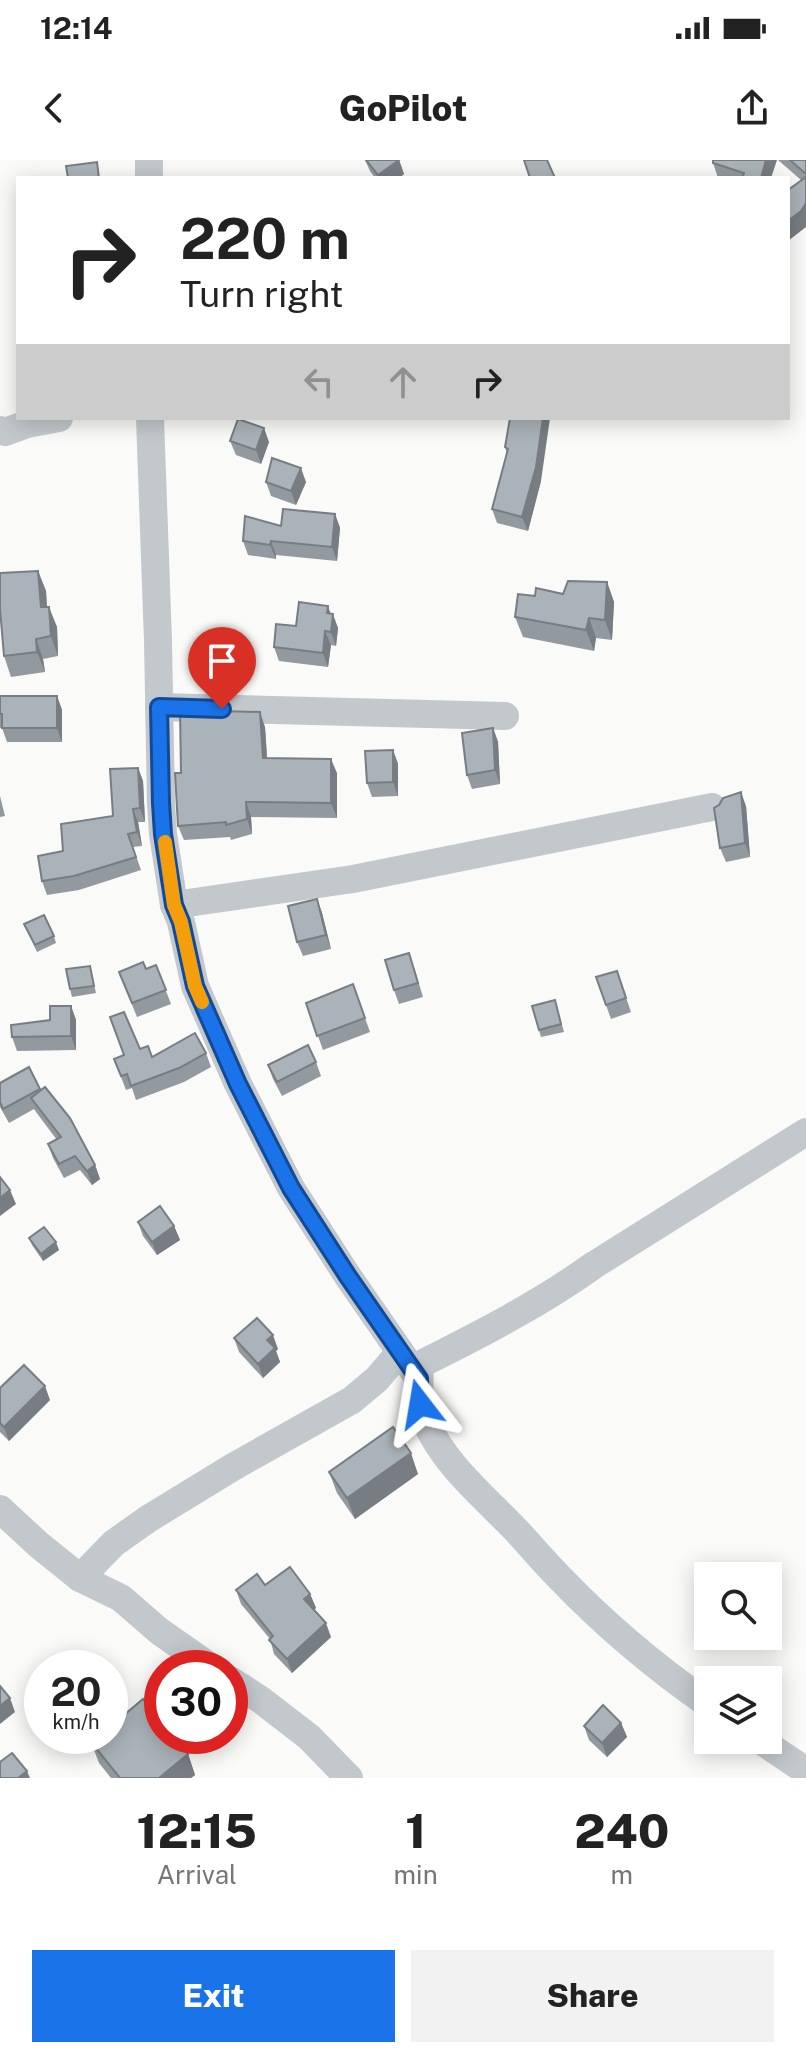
<!DOCTYPE html>
<html lang="en">
<head>
<meta charset="utf-8">
<style>
  body { margin:0; font-family:"Public Sans",sans-serif; background:#f2f2f2; color:#222; height:100vh; display:flex; flex-direction:column; font-size:30px; white-space:nowrap }
  * { box-sizing:border-box; margin:0 }
  p { font-size:26px; color:#767676 }
  .icon { flex:none; width:44px; height:44px; fill:none; stroke:currentColor; stroke-width:2; stroke-linecap:round; stroke-linejoin:round }
  .map { position:relative; height:1618px; overflow:hidden }
  .side { display:flex; flex-direction:column; background:#fff; flex:1 }
  .side>* { flex:none }
  .banner { position:absolute; left:16px; top:16px; width:774px; height:244px; border-radius:0px; box-shadow:0 4px 20px #0003; background:#fff; color:#222; overflow:hidden }
  .controls { position:absolute; left:694px; top:1402px; display:grid; gap:16px }
  .controls a { display:grid; place-items:center; width:88px; height:88px; border-radius:0px; background:#fff; box-shadow:0 4px 20px #0003; font-size:40px }
  .speed { position:absolute; left:24px; top:1490px; display:flex; gap:16px; font-size:40px; font-weight:700; text-align:center }
  .speed>* { display:grid; place-content:center; width:104px; height:104px; border-radius:50%; background:#fff; box-shadow:0 4px 20px #0003; line-height:1 }
  .speed small { font-size:20px; font-weight:400 }
  .speed .limit { border:12px solid #d22; background:#fff; color:#111 }
  .pin { position:absolute; display:grid; place-items:center; width:68px; height:68px; color:#fff; margin:-82px -34px; border-radius:50% 50% 50% 0; rotate:-45deg; box-shadow:0 0 8px #0007 }
  .pin .icon { rotate:45deg }
  .me { position:absolute; width:88px; margin:-44px; rotate:346deg; stroke-linejoin:round; filter:drop-shadow(0 0 6px #0008) }
  .turn { display:flex; align-items:center; gap:28px; height:168px; padding:0 32px; font-size:36px }
  .turn .icon { width:104px; height:104px; stroke-width:2.5 }
  .turn b { display:block; font-size:56px; line-height:68px }
  .lanes { display:flex; align-items:center; height:76px; padding:0 32px; background:#0003; justify-content:center; gap:40px; direction:ltr }
  .lanes .off { opacity:.35 }
  .eta { display:flex; justify-content:space-evenly; align-items:center; height:136px; text-align:center }
  .eta b { font-size:48px; font-weight:800; line-height:56px }
  .primary-button { display:flex; gap:16px; margin-top:auto; padding:16px 32px }
  .primary-button a { flex:1; height:92px; border-radius:0px; background:#1a73e8; color:#fff; font-size:32px; font-weight:800; line-height:92px; text-align:center }
  .primary-button a+a { background:#f2f2f2; color:#222 }
  .status { display:flex; justify-content:space-between; align-items:center; height:56px; padding:0 40px; background:#fff; direction:ltr }
  .status svg { height:22px; fill:currentColor }
  header { display:flex; justify-content:space-between; align-items:center; height:104px; padding:0 32px; background:#fff; font-size:36px; font-weight:800 }
  .map>svg:first-child { display:block }
  .lines { fill:none; stroke-linecap:round; stroke-linejoin:round }
  .street { stroke:#c3c8cc; stroke-width:28 }
  .wall { fill:#929a9f }
  .shaded-wall { fill:#777d82 }
  .building { fill:#aab3b9; stroke:#777d82; stroke-width:2 }
  .route-casing { stroke:#114b97; stroke-width:20 }
  .route { stroke:#1a73e8; stroke-width:14 }
  .slow { stroke:#f59e0b; stroke-width:14 }
</style>
</head>
<body>
<div class="status"><b>12:14</b><svg viewBox="0 0 49 12"><path d="M0 12V9h3v3zM5 12V6h3v6zM10 12V3h3v9zM15 12V0h3v12zM26 1h20v11H26zM47 4h2v5h-2z"/></svg></div>
<header><svg class="icon" aria-label="back" viewBox="0 0 24 24"><path d="M15 5l-7 7 7 7"/></svg>GoPilot<svg class="icon" aria-label="share" viewBox="0 0 24 24"><path d="M12 15V3M7 8l5-5 5 5M5 13v7h14v-7"/></svg></header>
<div class="map">
<svg width="806" height="1618" viewBox="0 0 806 1618">
  <rect width="100%" height="100%" fill="#fafaf8"/>
  <g class="lines">
    <g class="street">
      <path d="M149,18v-18"/>
      <path d="M150,258l8,223 3,162 2,31 11,71 7,17 14,64 43,98 53,104 56,87 72,104"/>
      <path d="M0,270l5,2 22,-8 32,-6"/>
      <path d="M159,547l346,9"/>
      <path d="M174,745l179,-26 359,-72"/>
      <path d="M0,1349l39,36 41,33 41,20 38,33 53,37"/>
      <path d="M80,1418l34,-35 34,-24 85,-52 119,-67 25,-21 23,-27"/>
      <path d="M230,1520l31,20 48,37 40,41"/>
      <path d="M708,1544c-53,-37 -103,-79 -148,-126 -16,-16 -30,-33 -45,-49 -32,-33 -71,-65 -89,-107 -8,-18 -7,-35 -6,-54l5,-6c58,-29 116,-59 169,-97l212,-133"/>
      <path d="M760,1580l46,31"/>
    </g>
  </g>
  <g class="wall">
    <path d="M365,0h34l5,14 -5,4h-24l-5,-7z"/>
    <path d="M778,0h28v67l-5,-47z"/>
    <path d="M713,3l58,15h-53z"/>
    <path d="M510,258l31,63 -13,50 -31,-8 -5,-14 15,-55 -2,-7z"/>
    <path d="M230,281l39,1 -8,22 -25,-9z"/>
    <path d="M266,322h40l-10,23 -25,-9z"/>
    <path d="M335,354l5,14 -3,33 -61,-6v4l-28,-4 -5,-14 38,-15z"/>
    <path d="M38,411l8,20 1,16 10,20 1,29 -15,3 2,13 -34,5 -7,-21z"/>
    <path d="M607,422l7,20 -2,38 -16,-2 -2,13 -71,-14 -8,-20 20,-21 28,-2z"/>
    <path d="M331,453l7,15 -2,18 -5,-1 -3,22 -49,-6 -5,-14 22,-21z"/>
    <path d="M0,536h57l5,14v32h-55l-5,-14h-2z"/>
    <path d="M265,567l2,31 70,15v45l-86,-1 1,17 -21,6 -1,-3 -46,3 -6,-14 3,-53z"/>
    <path d="M493,568l5,14 2,42 -28,5 -5,-14z"/>
    <path d="M393,590l5,14v32l-26,1 -5,-14z"/>
    <path d="M138,608l5,13 2,41h-7l4,24 -9,1 8,23 -62,20 -32,5 -5,-14 21,-30 50,-35z"/>
    <path d="M0,636l5,20 -5,1z"/>
    <path d="M746,646l4,51 -24,5 -6,-14z"/>
    <path d="M317,739l5,14 9,36 -28,7 -6,-14z"/>
    <path d="M24,764l30,12 2,7 -19,9z"/>
    <path d="M156,805l15,39 -34,13 -18,-45 27,-3z"/>
    <path d="M90,806l6,27 -24,4 -2,-8z"/>
    <path d="M414,807l9,30 -24,7 -5,-14z"/>
    <path d="M617,811l14,41 -20,7 -15,-42z"/>
    <path d="M353,824l17,48 -47,18 -17,-47z"/>
    <path d="M71,846l5,14v30l-59,1 -5,-14 38,-17z"/>
    <path d="M557,847l7,25 -23,5 -2,-7z"/>
    <path d="M140,889l12,8 54,-4 5,14 -27,15 -48,18 -4,-12 -6,2 -12,-31z"/>
    <path d="M316,902l5,14 -39,20 -9,-17 -5,-14z"/>
    <path d="M29,907l12,23 54,75 5,14 -8,6 -12,-15 -16,8 -11,-20 -5,-14 9,-4 -21,-28 -2,-3 -25,14 -9,-16v-24z"/>
    <path d="M138,1062l36,4 6,14 -23,15 -14,-19z"/>
    <path d="M29,1078l30,12 -16,11 -11,-16z"/>
    <path d="M234,1178l44,11 -2,2 4,11 -17,16 -24,-26z"/>
    <path d="M0,1228l50,12 -41,41 -9,-9z"/>
    <path d="M329,1312l89,2 -63,45 -18,-26z"/>
    <path d="M265,1425l45,9 6,14 -2,2 17,27 -39,36 -18,-19 -4,-15 -29,-35 -5,-14z"/>
    <path d="M621,1563l6,14 -20,20 -18,-17 -5,-14z"/>
    <path d="M91,1582l97,12 7,21 -4,3h-80l-12,-15z"/>
  </g>
  <g class="shaded-wall">
    <path d="M399,0l5,14 -5,4h-20l-1,-3z"/>
    <path d="M766,0h11l-6,18h-10z"/>
    <path d="M806,43v24l-18,14v-20z"/>
    <path d="M543,258h7l-9,63 -13,50 -6,-14z"/>
    <path d="M264,268l5,14 -8,22 -5,-14z"/>
    <path d="M301,308l5,14 -10,23 -5,-14z"/>
    <path d="M335,354l5,14 -3,33 -5,-14z"/>
    <path d="M271,381l5,14v4l-6,-14z"/>
    <path d="M38,411l8,20 2,37 -7,-21z"/>
    <path d="M607,422l7,20 -2,38 -7,-20z"/>
    <path d="M328,446l4,12 1,-4 5,14 -2,18 -5,-14 -4,-19z"/>
    <path d="M49,447l8,20 1,29 -7,-20z"/>
    <path d="M589,458l7,20 -2,13 -8,-21z"/>
    <path d="M325,471l6,14 -3,22 -5,-14z"/>
    <path d="M36,479l7,20 2,13 -8,-20z"/>
    <path d="M57,536l5,14v32l-5,-14z"/>
    <path d="M260,552l5,15 3,46 -5,-15z"/>
    <path d="M493,568l5,14 2,42 -5,-14z"/>
    <path d="M393,590l5,14v32l-5,-14z"/>
    <path d="M331,599l6,14v45l-6,-15z"/>
    <path d="M138,608l5,13 2,41 -5,-14z"/>
    <path d="M741,632l5,14 4,51 -5,-14z"/>
    <path d="M246,642l5,15 1,17 -5,-15z"/>
    <path d="M133,649l5,13 4,24 -5,-14z"/>
    <path d="M317,739l5,14 9,36 -5,-14z"/>
    <path d="M71,846l5,14v30l-5,-14z"/>
    <path d="M95,1005l5,14 -8,6 -5,-14z"/>
    <path d="M10,1030l6,14 -16,12v-18z"/>
    <path d="M174,1066l6,14 -23,15 -5,-13z"/>
    <path d="M56,1082l3,8 -16,11 -2,-7z"/>
    <path d="M273,1175l5,14 -2,2 4,11 -17,16 -5,-14 9,-24z"/>
    <path d="M45,1226l5,14 -41,41 -5,-14z"/>
    <path d="M411,1293l7,21 -63,45 -8,-21z"/>
    <path d="M310,1434l6,14 -7,5 -5,-14z"/>
    <path d="M326,1463l5,14 -39,36 -5,-14z"/>
    <path d="M10,1538l5,14 -15,12v-18z"/>
    <path d="M621,1563l6,14 -20,20 -5,-14z"/>
    <path d="M188,1594l7,21 -4,3h-32z"/>
    <path d="M27,1611l3,7h-12z"/>
  </g>
  <g class="building">
    <path d="M366,0h33l-21,15z"/>
    <path d="M524,0h23l8,18h-25z"/>
    <path d="M713,0h53l-5,18h-19l2,-5 -31,-10z"/>
    <path d="M790,0h16v14z"/>
    <path d="M97,2l2,16h-31l-2,-12z"/>
    <path d="M806,17v26l-5,8 -13,10v-31z"/>
    <path d="M510,258h33l-7,49 -14,50 -30,-8 16,-60 -3,-2z"/>
    <path d="M238,259l26,9 -8,22 -26,-9z"/>
    <path d="M272,298l29,10 -10,23 -25,-9z"/>
    <path d="M283,349l52,5 -3,33 -61,-6 -1,4 -27,-4 2,-25 36,10z"/>
    <path d="M38,411l3,36h8l2,29 -15,3 1,13 -33,4 -4,-47v-36z"/>
    <path d="M568,421l39,1 -2,38 -16,-2 -3,12 -71,-13 3,-23 17,2 1,-8 27,6z"/>
    <path d="M299,442l29,4 -1,7 6,1 -2,18 -6,-1 -2,22 -49,-6 2,-23 20,2z"/>
    <path d="M0,536h57v32h-55v-14h-2z"/>
    <path d="M180,550l80,2 3,46 68,1v44l-85,-1 1,17 -21,6v-3l-48,4 -3,-53h6z"/>
    <path d="M493,568l2,42 -28,5 -5,-42z"/>
    <path d="M393,590v32l-26,1 -2,-32z"/>
    <path d="M138,608l2,40 -7,1 4,23 -9,2 8,23 -62,19 -32,5 -4,-25 25,-5 -2,-27 52,-8 -3,-47z"/>
    <path d="M741,632l4,51 -25,5 -6,-40 5,-3 4,-7z"/>
    <path d="M317,739l9,36 -29,7 -9,-36z"/>
    <path d="M44,755l10,21 -19,9 -11,-21z"/>
    <path d="M409,793l9,30 -24,7 -9,-30z"/>
    <path d="M143,802l3,7 10,-4 10,25 -34,13 -13,-31z"/>
    <path d="M90,806l4,20 -24,3 -4,-20z"/>
    <path d="M617,811l9,27 -20,7 -10,-28z"/>
    <path d="M353,824l12,34 -48,18 -11,-33z"/>
    <path d="M555,840l6,24 -22,6 -7,-24z"/>
    <path d="M50,846h21v30l-59,1 -1,-12 39,-5z"/>
    <path d="M124,852l16,37 8,-3 4,11 43,-24 11,20 -27,15 -48,18 -4,-12 -6,2 -7,-17 10,-4 -14,-38z"/>
    <path d="M308,885l8,17 -39,20 -9,-17z"/>
    <path d="M29,907l11,22 -37,20 -3,-7v-19z"/>
    <path d="M45,927l25,31 25,47 -8,6 -12,-15 -16,8 -11,-20 13,-7 -30,-39z"/>
    <path d="M0,1017l10,13 -10,8z"/>
    <path d="M160,1046l14,20 -22,16 -14,-20z"/>
    <path d="M44,1067l12,15 -15,12 -12,-16z"/>
    <path d="M257,1158l16,17 -6,5 8,8 -17,16 -24,-26z"/>
    <path d="M24,1205l21,21 -41,41 -4,-4v-35z"/>
    <path d="M393,1267l18,26 -64,45 -18,-26z"/>
    <path d="M290,1407l20,27 -6,5 22,24 -39,36 -18,-19 4,-4 -37,-46 21,-16 8,11z"/>
    <path d="M0,1526l10,12 -10,8z"/>
    <path d="M143,1539l19,23v14h11l15,18 -29,24h-39l-29,-36 8,-6h11v-9z"/>
    <path d="M603,1545l18,18 -19,20 -18,-17z"/>
    <path d="M12,1593l15,18 -9,7h-18v-16z"/>
  </g>
  <g class="lines">
    <g class="route-casing">
      <path id="route" d="M222,549l-63,-2 2,96 2,31 11,71 7,17 14,64 43,98 53,104 56,87 72,104 1,25"/>
    </g>
    <use href="#route" class="route"/>
    <path class="slow" d="M165,682l9,63 7,17 14,64 7,16"/>
  </g>
</svg>
<div class="controls">
<a><svg class="icon" aria-label="search" viewBox="0 0 24 24"><circle cx="10" cy="10" r="6"/><path d="M15 15l6 6"/></svg></a>
<a><svg class="icon" aria-label="layers" viewBox="0 0 24 24"><path d="M12 4l9 5-9 5-9-5zM3 14l9 5 9-5"/></svg></a>
</div>
<div class="speed"><div>20<small>km/h</small></div><div class="limit">30</div></div>
<div class="pin" style="left:222px;top:549px;background:#d93025"><svg class="icon" aria-label="arrive" viewBox="0 0 24 24"><path d="M6 21V4h12l-3 4 3 4H6"/></svg></div>
<svg class="me" style="left:420px;top:1244px" viewBox="-20 -20 40 40"><path d="M0-17L14 15 0 8-14 15z" fill="#1a73e8" stroke="#fff" stroke-width="4"/></svg>
<div class="banner">
<div class="turn"><svg class="icon" aria-label="right" viewBox="0 0 24 24"><path d="M7 20v-9h11M14 6l5 5-5 5"/></svg><div><b>220 m</b>Turn right</div></div>
<div class="lanes"><svg class="icon off" aria-label="left" viewBox="0 0 24 24"><path d="M17 20v-9H6M10 6l-5 5 5 5"/></svg><svg class="icon off" aria-label="ahead" viewBox="0 0 24 24"><path d="M12 20V5M6 11l6-6 6 6"/></svg><svg class="icon" aria-label="right" viewBox="0 0 24 24"><path d="M7 20v-9h11M14 6l5 5-5 5"/></svg></div>
</div>
</div>
<section class="side">
<div class="eta">
<div><b>12:15</b><p>Arrival</p></div>
<div><b>1</b><p>min</p></div>
<div><b>240</b><p>m</p></div>
</div>
<div class="primary-button"><a>Exit</a><a>Share</a></div>
</section>
</body>
</html>
